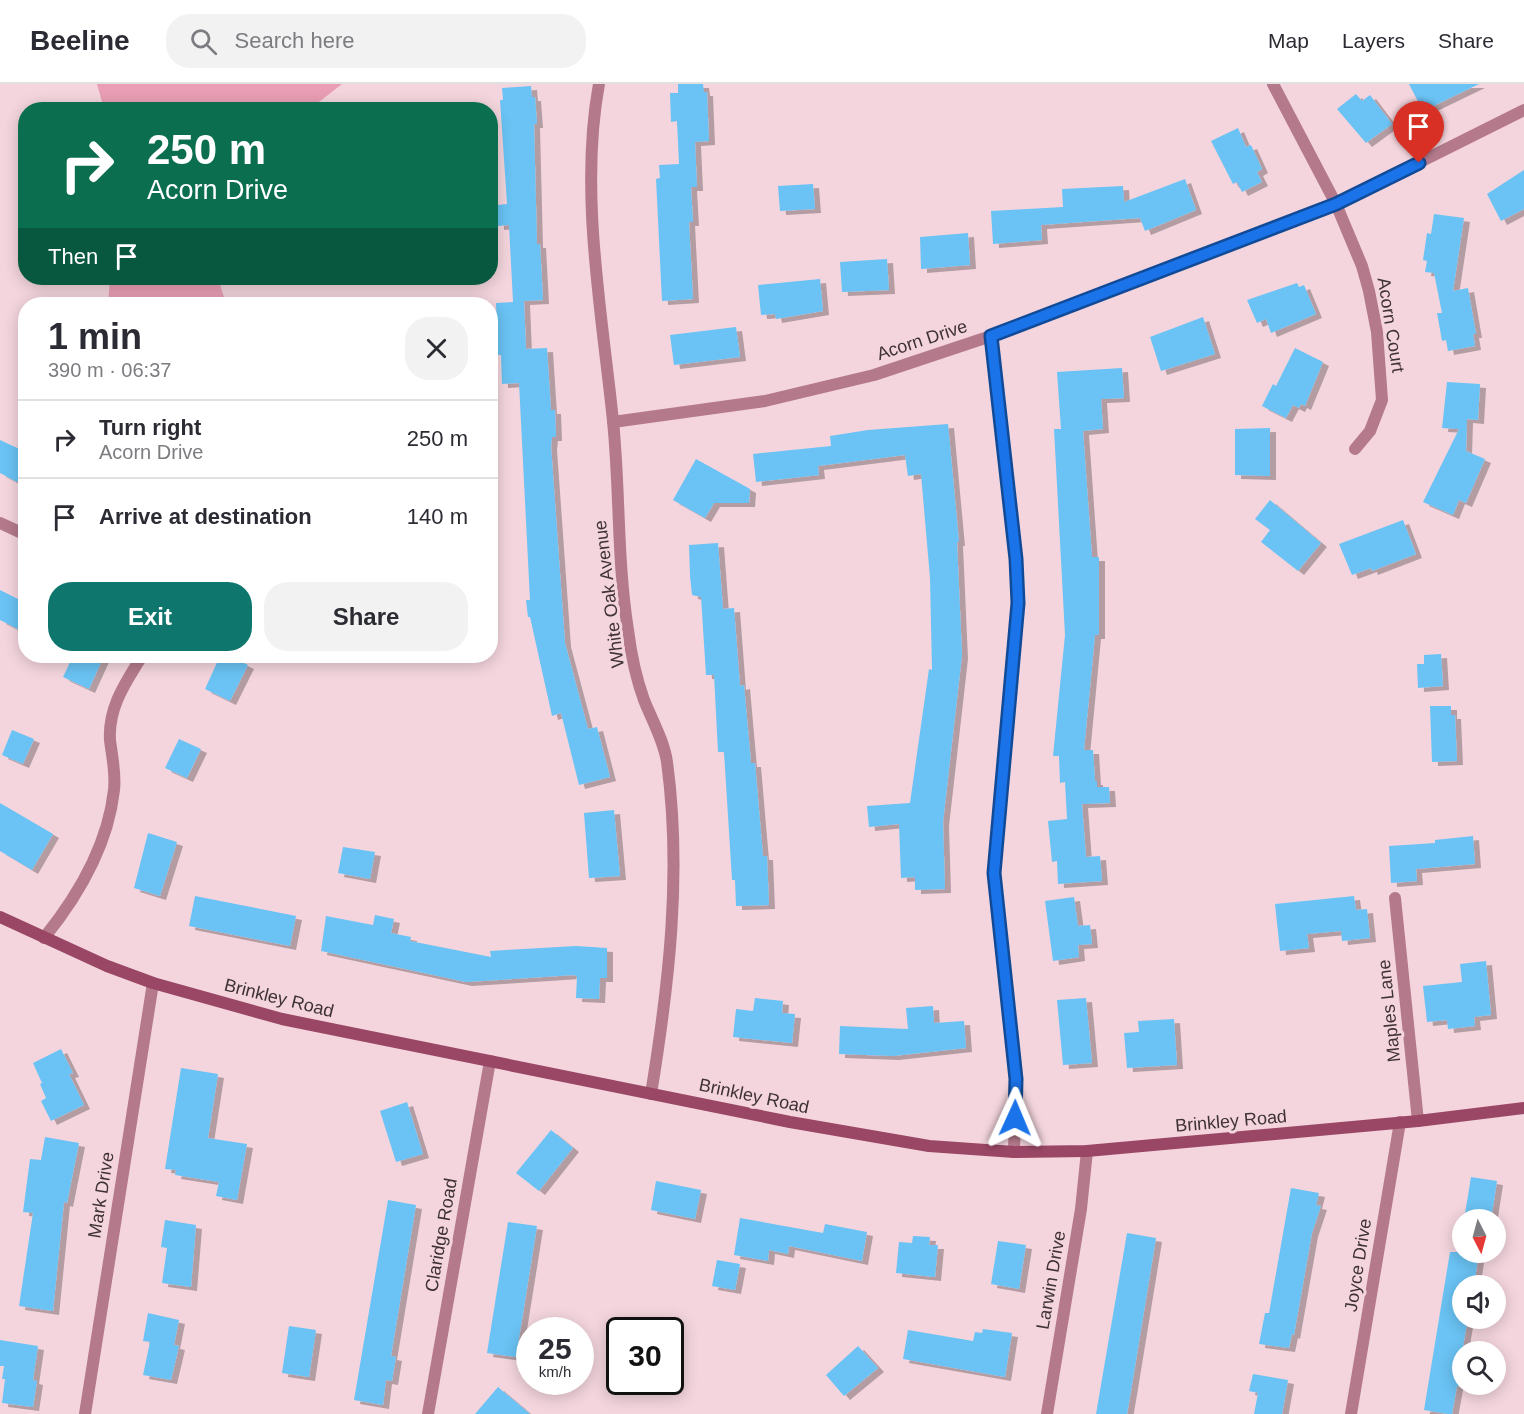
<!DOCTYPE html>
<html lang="en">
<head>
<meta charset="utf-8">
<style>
  body { margin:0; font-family:Arial,sans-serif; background:#f2f2f3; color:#2b2b33; height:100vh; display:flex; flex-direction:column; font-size:22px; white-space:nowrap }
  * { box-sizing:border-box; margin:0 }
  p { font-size:20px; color:#7c7c81 }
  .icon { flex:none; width:33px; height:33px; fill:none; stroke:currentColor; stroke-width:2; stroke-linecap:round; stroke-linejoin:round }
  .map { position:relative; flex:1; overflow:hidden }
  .drawer { position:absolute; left:18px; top:213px; width:480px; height:366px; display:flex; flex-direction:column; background:#fff; border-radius:24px; box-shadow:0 3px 15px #0003 }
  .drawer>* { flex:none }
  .banner { position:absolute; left:18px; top:18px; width:480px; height:183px; border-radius:24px; box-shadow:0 3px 15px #0003; background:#0b6e4f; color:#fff; overflow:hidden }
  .needle { width:39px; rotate:174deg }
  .tools { position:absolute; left:1452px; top:1125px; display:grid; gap:12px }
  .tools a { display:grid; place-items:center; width:54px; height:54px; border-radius:50%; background:#fff; box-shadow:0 3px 15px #0003; font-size:30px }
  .speed { position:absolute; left:516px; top:1233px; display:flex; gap:12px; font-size:30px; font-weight:700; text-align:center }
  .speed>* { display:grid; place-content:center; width:78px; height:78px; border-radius:50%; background:#fff; box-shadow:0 3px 15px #0003; line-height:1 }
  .speed small { font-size:15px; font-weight:400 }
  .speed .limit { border:3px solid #111; border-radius:9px; background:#fff; color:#111 }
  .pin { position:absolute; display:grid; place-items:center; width:51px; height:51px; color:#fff; margin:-62px -26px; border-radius:50% 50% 50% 0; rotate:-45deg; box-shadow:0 0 6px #0007 }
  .pin .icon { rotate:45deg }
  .me { position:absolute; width:66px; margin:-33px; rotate:1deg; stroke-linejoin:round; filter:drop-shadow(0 0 4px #0008) }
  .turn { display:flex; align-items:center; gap:21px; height:126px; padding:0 30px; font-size:27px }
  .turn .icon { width:78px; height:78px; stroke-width:2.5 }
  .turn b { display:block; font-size:42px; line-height:51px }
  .then { display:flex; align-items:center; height:57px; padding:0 30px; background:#0003; gap:12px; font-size:22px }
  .round { display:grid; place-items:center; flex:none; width:63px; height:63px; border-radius:24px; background:#f2f2f3 }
  .summary { display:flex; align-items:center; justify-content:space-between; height:102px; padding:0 30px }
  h1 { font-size:36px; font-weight:800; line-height:45px }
  .cta { display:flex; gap:12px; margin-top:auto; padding:12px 30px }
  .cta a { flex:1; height:69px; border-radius:24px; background:#0f766e; color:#fff; font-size:24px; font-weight:800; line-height:69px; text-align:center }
  .cta a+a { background:#f2f2f3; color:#2b2b33 }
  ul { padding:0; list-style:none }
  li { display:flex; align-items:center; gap:18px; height:78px; padding:0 30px; border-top:2px solid #e1e1e2 }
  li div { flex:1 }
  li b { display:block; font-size:22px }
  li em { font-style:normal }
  header { display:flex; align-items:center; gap:36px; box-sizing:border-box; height:84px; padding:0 30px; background:#fff; border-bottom:2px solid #e1e1e2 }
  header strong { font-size:28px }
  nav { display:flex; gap:33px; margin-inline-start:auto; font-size:21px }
  .search { width:420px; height:54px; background:#f2f2f3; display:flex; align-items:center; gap:15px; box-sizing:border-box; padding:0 21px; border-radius:24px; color:#7c7c81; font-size:22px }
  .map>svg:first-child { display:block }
  .green { fill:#e99eb5 }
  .building { fill:#6ac3f4; filter:url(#shadow) }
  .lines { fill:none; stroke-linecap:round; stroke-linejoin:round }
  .minor { stroke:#b47a8c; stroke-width:12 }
  .secondary { stroke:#9a4765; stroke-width:12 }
  .route-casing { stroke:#114b97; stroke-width:15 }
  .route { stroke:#1a73e8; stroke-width:10 }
  .labels { text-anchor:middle; stroke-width:6; stroke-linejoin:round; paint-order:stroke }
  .street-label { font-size:18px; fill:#3e3236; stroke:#f4d5dd }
</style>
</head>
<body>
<header>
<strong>Beeline</strong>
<div class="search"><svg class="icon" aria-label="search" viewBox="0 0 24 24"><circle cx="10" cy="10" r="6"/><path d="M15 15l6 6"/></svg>Search here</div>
<nav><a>Map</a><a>Layers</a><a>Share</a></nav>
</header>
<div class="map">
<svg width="1524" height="1330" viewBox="0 0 1524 1330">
  <defs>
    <filter id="shadow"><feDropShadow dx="6" dy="4" stdDeviation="0" flood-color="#0004"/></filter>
  </defs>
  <rect width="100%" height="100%" fill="#f4d5dd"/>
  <g class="green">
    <path d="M97,0h245l-32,25h-206z"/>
    <path d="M110,194h108l8,26h-118z"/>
  </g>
  <g class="building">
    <path d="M678,0h25l1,8h3l2,49 -14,1 2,45h-6l2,35h-4l4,77 -31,2 -6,-122 4,-1 -1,-13 20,-1 -2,-43 -6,1 -1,-29h8z"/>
    <path d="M1409,0h70l-56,27z"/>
    <path d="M531,2l1,11h3l2,27h-3l3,120h3l3,56 -19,1 2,48 21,-1 4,62h4l1,27h-4l-1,9 14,197 23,86 9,-2 13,50 -31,8 -18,-72 -9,3 -22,-99h-2l-2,-17h4l-11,-217 -17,1 -1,-29h-3l-2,-52 17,-1 -4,-77 -11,1 -1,-21 10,-1 -7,-104h3l-1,-12z"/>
    <path d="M1356,10l6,7 8,-6 22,29 -26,19 -29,-34z"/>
    <path d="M1238,44l8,19 5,-2 11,24 -5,3 5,10 -20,10 -5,-10 -4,2 -22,-43z"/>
    <path d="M1524,86v39l-23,12 -14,-27z"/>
    <path d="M1185,95l11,31 -51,21 -5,-13 -99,7 1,15 -49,4 -2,-33 72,-4 -1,-18 61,-3 1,16z"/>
    <path d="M813,100l2,25 -35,2 -2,-25z"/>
    <path d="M1434,130l30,4 -11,73 15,-3 8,46h-3l2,12 -27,5 -2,-11 -4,1 -5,-28h5l-8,-40 -9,-1 2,-11 -4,-1 4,-27 4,1z"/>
    <path d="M968,149l2,32 -49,4 -1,-32z"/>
    <path d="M887,175l2,31 -47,2 -2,-30z"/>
    <path d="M820,195l3,32 -47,8 -1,-5 -14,1 -3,-30z"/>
    <path d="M1297,199l2,4 5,-2 12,29 -45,19 -5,-14 -9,4 -10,-23z"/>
    <path d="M1203,233l12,37 -54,17 -11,-34z"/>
    <path d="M736,243l4,30 -66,8 -4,-30z"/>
    <path d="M1295,264l28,14 -18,44 -4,-2 -2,4 -6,-3 -7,13 -24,-12 11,-22 3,2z"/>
    <path d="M1122,284l2,30 -23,1 2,30 -20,2 9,126h7v78h-4l-11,115h9l2,31h2v6h12l1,16 -28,1 4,53 14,-1 2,25 -44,3 -1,-23 -5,1 -4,-41 19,-2 -2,-37 -5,1 -1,-27h-6l12,-121 -11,-206h7l-4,-57z"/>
    <path d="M1447,298l33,2 -2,36 -11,-1 -1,32 19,8 -19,44 -7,-3 -6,15 -30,-13 36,-73 -17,-1z"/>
    <path d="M948,340l11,118h-2l5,113 -19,167 2,67 -30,1v-13l-14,1 -2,-54 -30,3 -2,-21 43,-3 19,-134 3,1 -2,-92 -9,-104 -13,2 -3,-21 -87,11 1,9 -63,7 -3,-28 78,-8 -1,-10 38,-6z"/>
    <path d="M1270,344v48l-35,-1v-46z"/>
    <path d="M0,356l26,12v30l-7,-3 -2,3 -17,-9z"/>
    <path d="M696,375l54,30 -1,14h-35l-9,15 -32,-18z"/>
    <path d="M1270,416l51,43 -23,28 -37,-29 9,-12 -15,-11z"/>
    <path d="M1403,436l13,34 -44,17 -1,-3 -19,7 -13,-31z"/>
    <path d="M718,459l5,66 11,-1 6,78 4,-1 7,78h4l8,93h4l2,49 -33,1 -1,-26h-3l-8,-128h-6l-4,-77h-8l-5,-78 -9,-2 -2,-19 -1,-31z"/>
    <path d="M0,506l26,13v30l-26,-13z"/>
    <path d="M1441,570l2,32 -25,2 -1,-24h7v-9z"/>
    <path d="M73,572h31l-15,33 -26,-12z"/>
    <path d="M220,572h9l19,9 -18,36 -25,-12z"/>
    <path d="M1430,622h21v9h4l2,46 -25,1z"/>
    <path d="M12,646l22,9 -11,25 -21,-9z"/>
    <path d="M179,655l22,10 -14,29 -22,-10z"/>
    <path d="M0,719l53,31 -21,36 -32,-19z"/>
    <path d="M614,726l6,66 -31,2 -5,-65z"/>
    <path d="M148,749l29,9 -17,54 -26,-8z"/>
    <path d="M1473,752l2,28 -59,5 1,12 -26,2 -2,-37 46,-3v-3z"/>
    <path d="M343,763l32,5 -5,27 -32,-6z"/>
    <path d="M195,812l101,20 -6,30 -101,-20z"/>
    <path d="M1354,812l2,14 11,-1 3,29 -28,3 -1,-10 -34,3 2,14 -29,3 -5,-47z"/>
    <path d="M1074,813l4,29 12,-1 2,19 -14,1 1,12 -26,4 -8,-60z"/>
    <path d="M375,831l19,4 -3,14 20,4 -1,4 81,16 -1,-6 86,-5 31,2v30h-7l-1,21 -23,-1 1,-22 -3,-1 -108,7 -145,-31 5,-35 47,9z"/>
    <path d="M1486,877l5,54 -17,2 1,9 -27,3 -1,-9 -20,2 -4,-36 39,-4 -2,-18z"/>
    <path d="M755,914l28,3 -1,12 13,1 -3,29 -59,-6 3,-28 17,2z"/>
    <path d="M1086,914l6,65 -29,2 -6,-65z"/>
    <path d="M933,922l1,17 30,-2 2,27 -73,8 -54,-2 1,-28 68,3 -2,-21z"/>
    <path d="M1174,935l3,46 -50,3 -3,-35 15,-1 -1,-11z"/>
    <path d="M61,965l12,24 -4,1 15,31 -33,16 -10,-20 5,-3 -6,-14 2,-1 -9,-20z"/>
    <path d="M181,984l37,6 -10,64 39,6 -10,56 -21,-4 3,-14 -44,-7 1,-5 -11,-1z"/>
    <path d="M407,1018l16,52 -27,8 -16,-51z"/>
    <path d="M551,1046l22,18 -34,43 -23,-18z"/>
    <path d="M45,1053l34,6 -12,60 -3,-1 -11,109 -34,-5 14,-93 -10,-1 7,-53 11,1z"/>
    <path d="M1471,1093l26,4 -6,39h-27z"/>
    <path d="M656,1097l45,9 -6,29 -44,-9z"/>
    <path d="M1291,1104l28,5 -3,12 5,1 -9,27 -18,102 -2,-1 -3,14 -30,-4 6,-31h4z"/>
    <path d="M388,1116l28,5 -25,151 5,1 -4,24 -6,-1 -3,25 -29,-5z"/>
    <path d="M740,1134l83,15 2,-9 42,8 -5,29 -73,-15 -1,8 -19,-4 -1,11 -34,-6z"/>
    <path d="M165,1136l31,5 -5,62 -29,-4 5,-35 -6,-1z"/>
    <path d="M508,1138l29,4 -21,131 -29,-4z"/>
    <path d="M1127,1149l29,5 -25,153 -4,23h-31z"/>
    <path d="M913,1152l17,1 -1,8h9l-3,32 -39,-4 3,-31 13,1z"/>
    <path d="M998,1157l28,4 -7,44 -28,-5z"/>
    <path d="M1450,1168h29l-5,34h-12v32h6l-9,51 3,1v17l-5,-1 -5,28h-4l-24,-4z"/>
    <path d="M717,1176l23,4 -5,26 -23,-4z"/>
    <path d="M148,1229l31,7 -5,25 5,1 -8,34 -28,-5 7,-33 -7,-1z"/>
    <path d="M289,1242l27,4 -7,47 -27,-4z"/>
    <path d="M983,1245l29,4 -7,44 -102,-18 5,-29 65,11 2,-9 7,1z"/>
    <path d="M0,1256l38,6 -5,34 4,1 -4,26 -31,-4 3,-24h-3l2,-13h-4z"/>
    <path d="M858,1262l20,22 -34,28 -18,-21z"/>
    <path d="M1253,1290l35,6 -6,34h-28l4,-21 -9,-2z"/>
    <path d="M498,1303l32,27h-55z"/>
  </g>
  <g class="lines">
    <g class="minor">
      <path d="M599,0c-20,107 3,229 14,337 7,69 4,140 15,209 3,24 8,48 16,70 8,20 20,41 23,62 15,111 2,222 -16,332"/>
      <path d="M1273,0l63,120 26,62 7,25 8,41 5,68 -12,31 -15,18"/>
      <path d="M991,252l25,223 2,44 -24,270 22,206 -2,73"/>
      <path d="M613,338l152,-21 109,-26 117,-39 345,-132 188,-94"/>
      <path d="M0,439l26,12"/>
      <path d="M1395,814l23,223"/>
      <path d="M44,854c34,-42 64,-93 70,-148 2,-17 -2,-33 -4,-50 -2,-33 16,-58 32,-84"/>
      <path d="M85,1330l68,-431"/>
      <path d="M428,1330l62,-353"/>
      <path d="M1047,1330l34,-205 6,-58"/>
      <path d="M1351,1330l49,-292"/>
    </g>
    <path class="secondary" d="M0,833l107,49 46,17 129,36 508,103 139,24 85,6 73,-1 331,-30 106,-13"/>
  </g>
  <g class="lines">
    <g class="route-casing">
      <path id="route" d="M1015,1034l1,-39 -22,-206 24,-270 -2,-44 -25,-223 345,-132 83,-41"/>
    </g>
    <use href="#route" class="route"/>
  </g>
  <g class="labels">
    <g class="street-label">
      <text transform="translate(1391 241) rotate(81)" y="6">Acorn Court</text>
      <text transform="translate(922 256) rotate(-18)" y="6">Acorn Drive</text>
      <text transform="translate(609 510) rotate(-97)" y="6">White Oak Avenue</text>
      <text transform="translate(279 914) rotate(14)" y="6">Brinkley Road</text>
      <text transform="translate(1389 927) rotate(-96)" y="6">Maples Lane</text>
      <text transform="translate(754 1012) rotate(12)" y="6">Brinkley Road</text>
      <text transform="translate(1231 1037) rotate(-5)" y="6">Brinkley Road</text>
      <text transform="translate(101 1111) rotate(-81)" y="6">Mark Drive</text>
      <text transform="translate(441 1151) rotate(-80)" y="6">Claridge Road</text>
      <text transform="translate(1358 1181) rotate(-81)" y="6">Joyce Drive</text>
      <text transform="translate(1051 1196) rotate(-80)" y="6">Larwin Drive</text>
    </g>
  </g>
</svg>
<div class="tools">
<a><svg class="needle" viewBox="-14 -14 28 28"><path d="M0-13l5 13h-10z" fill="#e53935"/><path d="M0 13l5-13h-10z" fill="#7c7c81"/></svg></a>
<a><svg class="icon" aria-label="sound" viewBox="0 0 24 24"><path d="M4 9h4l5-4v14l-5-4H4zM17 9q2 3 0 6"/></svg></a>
<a><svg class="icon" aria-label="search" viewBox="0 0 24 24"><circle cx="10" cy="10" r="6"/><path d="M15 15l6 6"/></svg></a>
</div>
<div class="speed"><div>25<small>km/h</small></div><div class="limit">30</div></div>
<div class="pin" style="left:1419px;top:79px;background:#d93025"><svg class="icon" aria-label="arrive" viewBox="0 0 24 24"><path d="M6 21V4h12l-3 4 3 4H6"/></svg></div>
<svg class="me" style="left:1015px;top:1034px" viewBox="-20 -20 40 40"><path d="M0-17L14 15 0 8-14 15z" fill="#1a73e8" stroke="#fff" stroke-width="4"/></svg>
<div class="banner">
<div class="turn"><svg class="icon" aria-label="right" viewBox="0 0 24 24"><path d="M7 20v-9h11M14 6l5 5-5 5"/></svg><div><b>250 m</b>Acorn Drive</div></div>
<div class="then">Then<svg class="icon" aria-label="arrive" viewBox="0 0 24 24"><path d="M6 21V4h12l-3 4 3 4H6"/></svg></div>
</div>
<section class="drawer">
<div class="summary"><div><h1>1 min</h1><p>390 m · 06:37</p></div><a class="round"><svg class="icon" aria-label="close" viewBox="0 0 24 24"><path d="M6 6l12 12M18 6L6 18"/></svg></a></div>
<ul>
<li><svg class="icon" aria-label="right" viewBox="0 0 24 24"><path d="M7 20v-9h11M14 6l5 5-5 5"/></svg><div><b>Turn right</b><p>Acorn Drive</p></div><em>250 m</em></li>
<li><svg class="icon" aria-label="arrive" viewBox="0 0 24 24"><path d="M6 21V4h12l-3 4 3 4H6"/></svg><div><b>Arrive at destination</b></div><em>140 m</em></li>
</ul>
<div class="cta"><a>Exit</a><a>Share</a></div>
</section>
</div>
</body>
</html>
